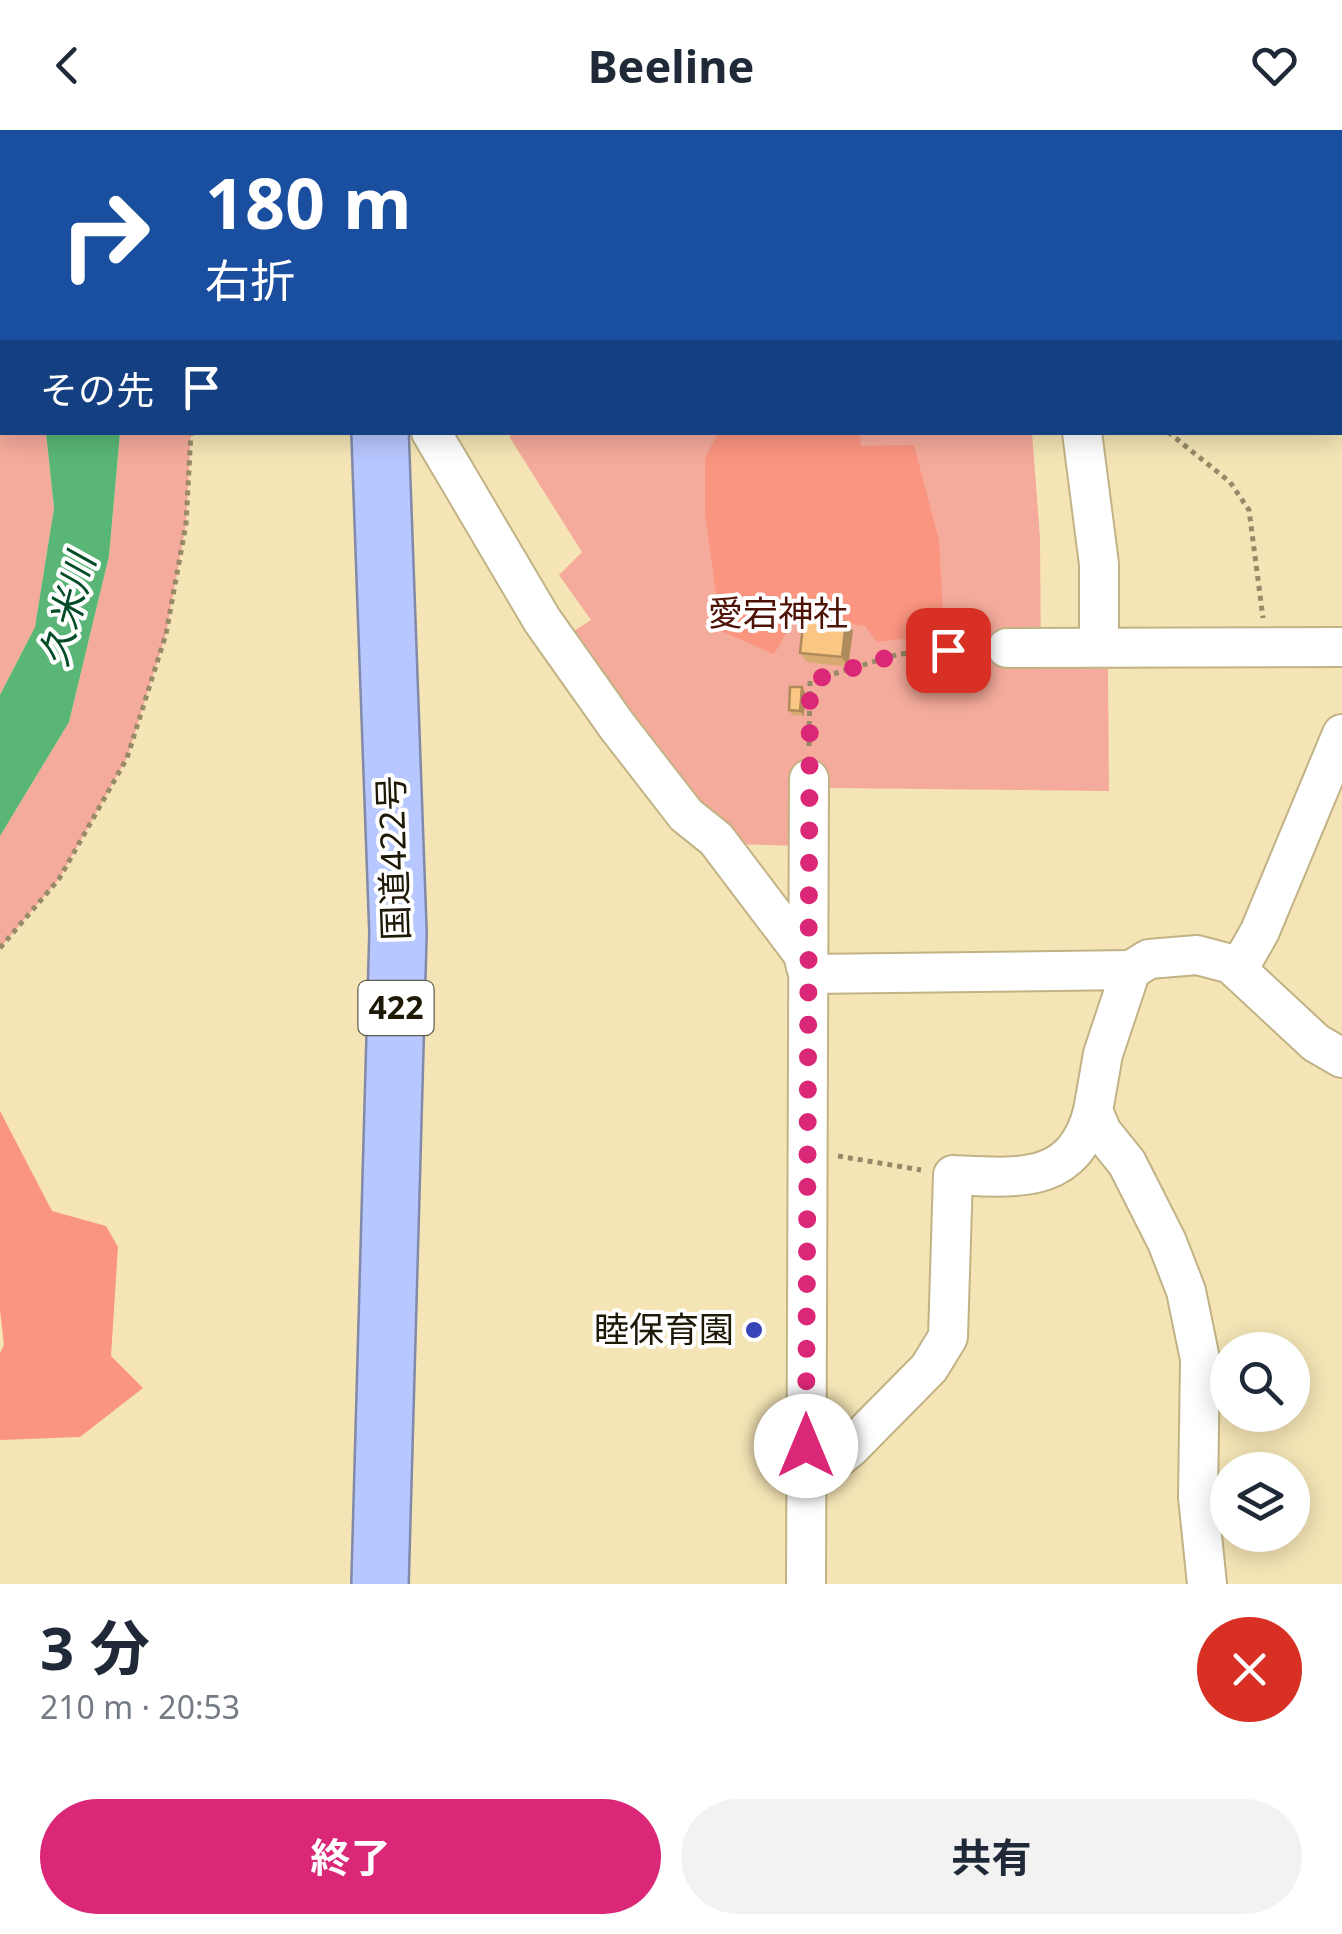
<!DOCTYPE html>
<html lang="ja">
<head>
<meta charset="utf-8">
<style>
  body { margin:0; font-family:"Noto Sans","Noto Sans JP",sans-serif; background:#f2f2f3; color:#1f2937; height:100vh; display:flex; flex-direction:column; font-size:38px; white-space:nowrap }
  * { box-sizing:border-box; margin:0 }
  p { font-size:32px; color:#747a83 }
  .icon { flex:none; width:55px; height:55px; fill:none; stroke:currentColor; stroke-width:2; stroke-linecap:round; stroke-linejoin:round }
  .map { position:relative; height:1454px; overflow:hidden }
  .side { display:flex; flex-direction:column; background:#fff; flex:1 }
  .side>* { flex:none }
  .guide { position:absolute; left:0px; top:0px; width:1342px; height:305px; box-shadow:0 5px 25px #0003; background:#1a4fa0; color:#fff; overflow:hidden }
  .buttons { position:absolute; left:1210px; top:1202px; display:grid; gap:20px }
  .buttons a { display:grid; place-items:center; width:100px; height:100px; border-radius:50%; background:#fff; box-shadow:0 5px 25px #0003; font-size:50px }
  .pin { position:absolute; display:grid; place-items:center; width:85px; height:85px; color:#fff; margin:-42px; border-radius:20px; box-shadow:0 5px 15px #0006 }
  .me { position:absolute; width:110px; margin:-55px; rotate:0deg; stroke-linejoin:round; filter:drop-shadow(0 0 8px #0008) }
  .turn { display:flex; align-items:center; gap:35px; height:210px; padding:0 40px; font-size:45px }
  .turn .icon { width:130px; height:130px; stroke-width:2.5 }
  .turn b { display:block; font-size:70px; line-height:85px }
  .then { display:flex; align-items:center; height:95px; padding:0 40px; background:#0003; gap:20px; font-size:38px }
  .round { display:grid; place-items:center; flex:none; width:105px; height:105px; border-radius:52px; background:#f2f2f3 }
  .head { display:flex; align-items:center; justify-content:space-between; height:170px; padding:0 40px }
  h1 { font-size:60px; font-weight:700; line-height:75px }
  .button { display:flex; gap:20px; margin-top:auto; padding:20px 40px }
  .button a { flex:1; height:115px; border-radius:60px; background:#db2777; color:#fff; font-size:40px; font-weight:700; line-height:115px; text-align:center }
  .button a+a { background:#f2f2f3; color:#1f2937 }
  header { display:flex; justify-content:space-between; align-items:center; height:130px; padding:0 40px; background:#fff; font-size:45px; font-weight:700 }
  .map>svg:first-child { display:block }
  .green { fill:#f5ab9b }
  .forest { fill:#fa9580 }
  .water { fill:#5ab677 }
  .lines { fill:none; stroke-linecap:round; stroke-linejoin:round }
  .minor-casing { stroke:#c1b385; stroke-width:42 }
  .highway-casing { stroke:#818aa8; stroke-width:60 }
  .path { stroke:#968a68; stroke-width:5; stroke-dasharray:5 5; stroke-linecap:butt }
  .minor { stroke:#fff; stroke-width:38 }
  .highway { stroke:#b7c7ff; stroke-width:55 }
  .wall { fill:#d7aa72 }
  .shaded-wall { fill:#af8b5c }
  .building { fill:#fac684; stroke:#af8b5c; stroke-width:2.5 }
  .route { stroke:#db2777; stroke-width:18; stroke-dasharray:0 32.4 }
  .poi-dot { fill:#3845b8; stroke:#fff; stroke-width:4 }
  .labels { text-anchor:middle; stroke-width:8; stroke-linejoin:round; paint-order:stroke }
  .shield { fill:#fff; stroke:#625d51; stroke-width:2.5 }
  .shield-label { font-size:32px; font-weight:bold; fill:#1e1807 }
  .park-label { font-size:35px; fill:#4f1207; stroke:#fff }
  .street-label { font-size:35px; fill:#1e1807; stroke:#fff }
  .poi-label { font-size:35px; fill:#1e1807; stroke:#fff; text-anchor:end }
  .water-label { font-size:38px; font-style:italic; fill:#034c25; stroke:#fff }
</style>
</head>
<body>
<header><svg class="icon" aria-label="back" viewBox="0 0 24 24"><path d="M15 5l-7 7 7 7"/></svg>Beeline<svg class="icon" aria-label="heart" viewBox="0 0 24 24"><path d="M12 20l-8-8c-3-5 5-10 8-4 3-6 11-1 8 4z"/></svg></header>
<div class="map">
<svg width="1342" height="1454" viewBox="0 0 1342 1454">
  <rect width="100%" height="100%" fill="#f5e5b6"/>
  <g class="green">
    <path d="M0,132l2,170 44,1 8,75 -19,119 -35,68z"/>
    <path d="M511,302l521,1 8,104 1,131 67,1 1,122 -279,-3 -4,140 -30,-82 -60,-2 -44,-41 -126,-167 25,-16 -32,-45 23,-23 -72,-114z"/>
    <path d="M120,303h71l-5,91 -20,110 -39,124 -68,121 -59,69v-112l69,-114 40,-166z"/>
  </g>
  <g class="forest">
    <path d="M718,303h141l2,13 53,-1 25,95 5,94 -67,8 -12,-16 -69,-9 -22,37 -53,-23 -16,-118v-55z"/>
    <path d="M0,981l52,100 54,15 12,21 -7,109 32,32 -63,49 -80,3v-87l4,-8 -4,-35z"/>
  </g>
  <path class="water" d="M46,303h74l-11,123 -40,166 -69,114v-141l35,-68 19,-119z"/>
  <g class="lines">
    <g class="minor-casing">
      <g id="minor">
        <path d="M1010,0l4,2"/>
        <path d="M51,2l2,-2"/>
        <path d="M472,2l1,-2"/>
        <path d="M0,59l2,-3"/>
        <path d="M1340,110l2,-6"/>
        <path d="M1340,145l2,2"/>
        <path d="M1340,262l2,2"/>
        <path d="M431,302l111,188 75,106 69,89 30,24 87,115 3,13"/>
        <path d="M1082,302l17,132v81"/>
        <path d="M1007,518l335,-1"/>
        <path d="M1231,834l12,-3 17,-30 82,-197"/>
        <path d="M808,844l323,-4"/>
        <path d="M807,1353l43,-35 79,-80 19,-31 5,-162c65,3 121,10 140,-64"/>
        <path d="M806,1454l3,-805"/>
        <path d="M1207,1454l-9,-87 2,-138 -14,-68 -19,-49 -40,-79 -25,-31 -9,-21 10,-57 28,-84 18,-11 48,-4 34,9 85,79 26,15"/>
      </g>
    </g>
    <g class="highway-casing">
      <g id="highway">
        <path d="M366,0v2"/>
        <path d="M380,302l18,501 -18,651"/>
      </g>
    </g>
    <g class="path">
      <path d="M1168,302l62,50 19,28 14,108"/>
      <path d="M809,616l1,-65 89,-27 75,-5"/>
      <path d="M0,818l59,-69 68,-121 39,-124 20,-110 5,-92"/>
      <path d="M838,1026l83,14"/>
    </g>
    <use href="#minor" class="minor"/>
    <use href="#highway" class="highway"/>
  </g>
  <g class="wall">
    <path d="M846,492l7,9 -5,36 -41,-5 -7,-9z"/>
    <path d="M802,557l3,5 -1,24 -12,-1 -3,-5z"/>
  </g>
  <g class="shaded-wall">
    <path d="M846,492l7,9 -5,36 -6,-10z"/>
    <path d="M802,557l3,5 -1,24 -4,-5z"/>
  </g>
  <g class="building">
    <path d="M804,486l42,6 -4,35 -42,-4z"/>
    <path d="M790,557h12l-2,24 -11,-1z"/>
  </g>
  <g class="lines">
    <path class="route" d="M806,1316l4,-765 89,-27 49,-4"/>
  </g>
  <circle class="poi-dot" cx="754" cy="1200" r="10"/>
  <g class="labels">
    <rect class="shield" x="358.5" y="851" width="75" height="54" rx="8"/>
    <g class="shield-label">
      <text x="396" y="889">422</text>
    </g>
    <g class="park-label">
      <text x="778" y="496">愛宕神社</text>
    </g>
    <g class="street-label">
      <text transform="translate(394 728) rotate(-92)" y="12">国道422号</text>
    </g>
    <g class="poi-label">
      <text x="734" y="1212">睦保育園</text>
    </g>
    <g class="water-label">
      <text transform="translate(68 480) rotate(-75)" y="13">久米川</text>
    </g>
  </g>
</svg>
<div class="buttons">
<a><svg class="icon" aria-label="search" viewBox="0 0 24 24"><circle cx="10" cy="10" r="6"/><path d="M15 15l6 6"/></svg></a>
<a><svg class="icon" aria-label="layers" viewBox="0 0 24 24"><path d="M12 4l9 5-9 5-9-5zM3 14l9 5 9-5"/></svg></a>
</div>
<div class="pin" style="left:948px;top:520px;background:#d93025"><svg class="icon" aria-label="arrive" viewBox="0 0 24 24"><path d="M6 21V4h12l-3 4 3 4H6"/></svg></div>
<svg class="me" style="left:806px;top:1316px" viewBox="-20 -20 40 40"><circle r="19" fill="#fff"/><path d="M0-13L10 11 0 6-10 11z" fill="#db2777"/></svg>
<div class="guide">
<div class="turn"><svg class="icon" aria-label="right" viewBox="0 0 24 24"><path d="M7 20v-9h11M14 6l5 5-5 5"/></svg><div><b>180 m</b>右折</div></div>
<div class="then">その先<svg class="icon" aria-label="arrive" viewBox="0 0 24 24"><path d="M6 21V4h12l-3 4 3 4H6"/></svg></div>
</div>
</div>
<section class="side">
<div class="head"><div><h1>3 分</h1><p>210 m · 20:53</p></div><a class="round" style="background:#d93025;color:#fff"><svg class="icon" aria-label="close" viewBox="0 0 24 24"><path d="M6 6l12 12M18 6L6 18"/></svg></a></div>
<div class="button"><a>終了</a><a>共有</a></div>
</section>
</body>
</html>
